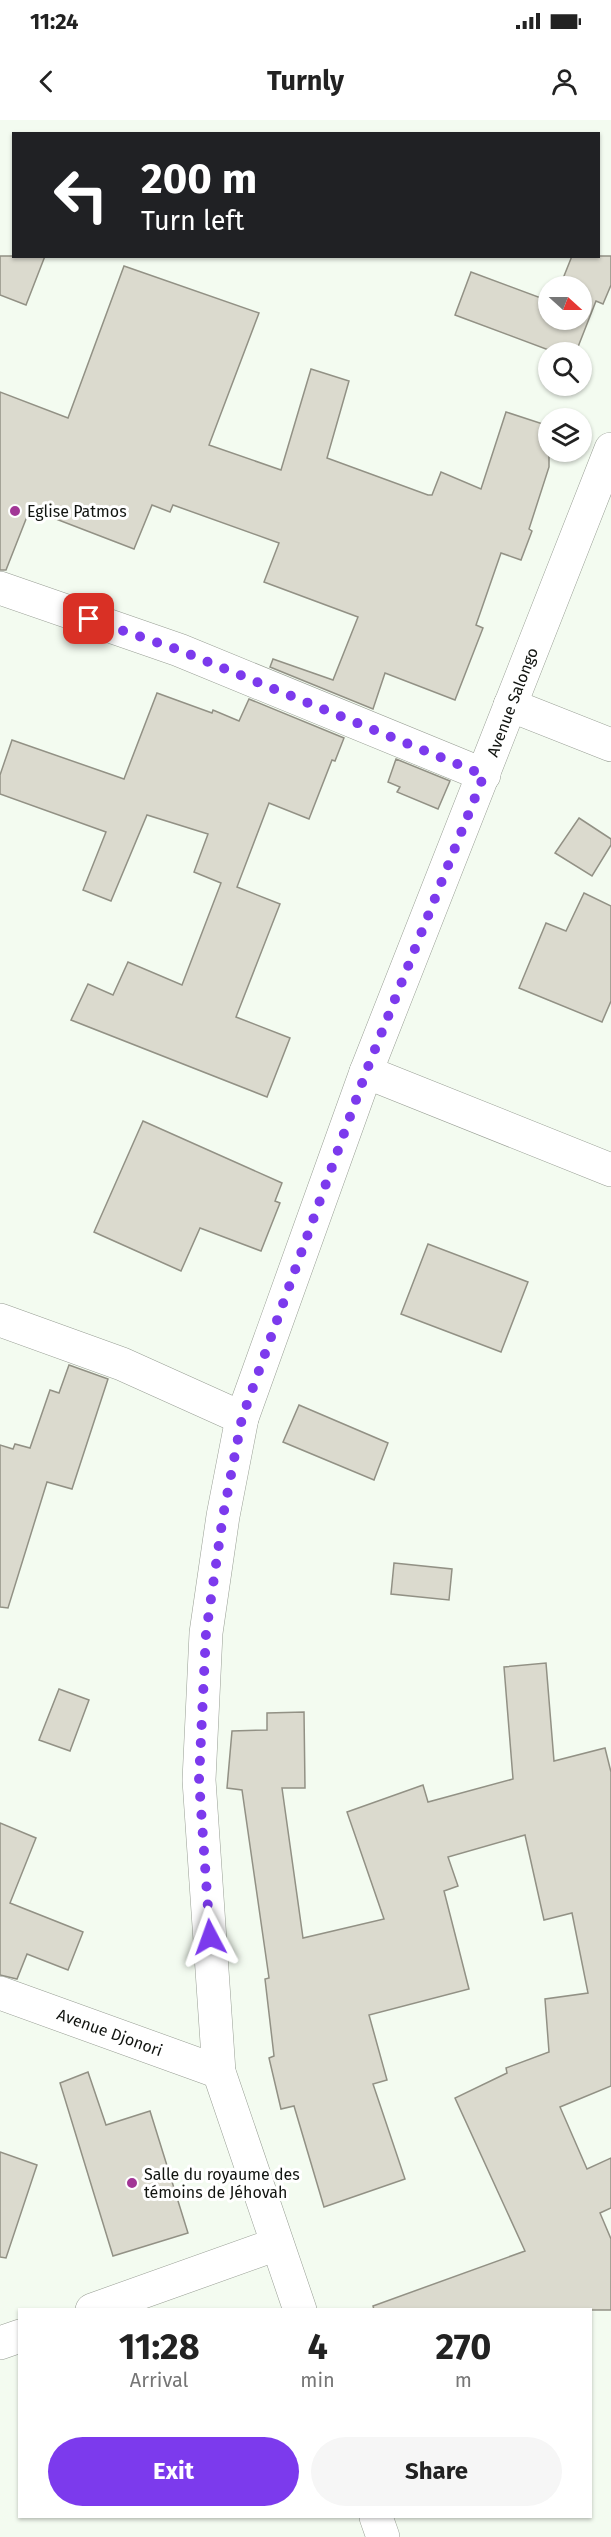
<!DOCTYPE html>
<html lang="en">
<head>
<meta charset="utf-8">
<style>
  body { margin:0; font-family:"Fira Sans",sans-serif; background:#f6f6f6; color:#222; height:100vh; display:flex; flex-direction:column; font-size:22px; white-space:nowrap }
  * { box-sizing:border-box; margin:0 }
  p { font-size:20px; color:#767676 }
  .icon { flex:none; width:33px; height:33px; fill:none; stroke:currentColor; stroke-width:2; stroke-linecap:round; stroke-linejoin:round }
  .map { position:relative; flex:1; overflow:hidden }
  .drawer { position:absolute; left:18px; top:2188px; width:574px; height:210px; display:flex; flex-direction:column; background:#fff; border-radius:0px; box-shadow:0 2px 4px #0004 }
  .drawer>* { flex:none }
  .top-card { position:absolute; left:12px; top:12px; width:588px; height:126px; border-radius:0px; box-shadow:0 2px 4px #0004; background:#202124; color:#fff; overflow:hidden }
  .needle { width:39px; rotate:111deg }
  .fabs { position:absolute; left:538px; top:156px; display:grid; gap:12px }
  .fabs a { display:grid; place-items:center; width:54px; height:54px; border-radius:50%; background:#fff; box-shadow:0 2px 4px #0004; font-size:30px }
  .pin { position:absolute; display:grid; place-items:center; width:51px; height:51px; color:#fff; margin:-26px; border-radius:12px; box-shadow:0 3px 9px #0006 }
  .me { position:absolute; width:66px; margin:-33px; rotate:356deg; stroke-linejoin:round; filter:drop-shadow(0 0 4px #0008) }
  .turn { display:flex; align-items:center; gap:21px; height:126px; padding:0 30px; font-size:27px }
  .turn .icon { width:78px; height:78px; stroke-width:2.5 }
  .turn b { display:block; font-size:42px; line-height:51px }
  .eta { display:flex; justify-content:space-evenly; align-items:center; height:102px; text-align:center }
  .eta b { font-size:36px; font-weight:700; line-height:42px }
  .primary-button { display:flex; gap:12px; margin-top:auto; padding:12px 30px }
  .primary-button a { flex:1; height:69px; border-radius:36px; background:#7c3aed; color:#fff; font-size:24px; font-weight:700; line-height:69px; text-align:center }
  .primary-button a+a { background:#f6f6f6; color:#222 }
  .status { display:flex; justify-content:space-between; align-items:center; height:42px; padding:0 30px; background:#fff; direction:ltr }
  .status svg { height:16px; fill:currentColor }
  header { display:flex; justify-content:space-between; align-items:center; height:78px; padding:0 30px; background:#fff; font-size:27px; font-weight:700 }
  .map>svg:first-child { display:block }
  .building { fill:#dbdace; stroke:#929185; stroke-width:1.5 }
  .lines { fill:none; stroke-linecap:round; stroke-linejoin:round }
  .minor-casing { stroke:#989e94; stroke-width:34 }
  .minor { stroke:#fff; stroke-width:33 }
  .route { stroke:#7c3aed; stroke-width:10; stroke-dasharray:0 18 }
  .poi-dot { fill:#a23696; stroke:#fff; stroke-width:2 }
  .labels { text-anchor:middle; stroke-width:6; stroke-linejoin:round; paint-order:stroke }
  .poi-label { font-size:16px; fill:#111410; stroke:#fff; text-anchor:start }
  .street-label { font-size:16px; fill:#111410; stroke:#fff }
</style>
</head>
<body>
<div class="status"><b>11:24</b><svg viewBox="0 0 49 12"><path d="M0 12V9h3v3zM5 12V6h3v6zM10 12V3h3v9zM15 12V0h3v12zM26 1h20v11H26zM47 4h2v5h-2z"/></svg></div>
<header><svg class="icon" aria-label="back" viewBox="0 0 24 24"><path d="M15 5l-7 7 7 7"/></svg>Turnly<svg class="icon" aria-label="person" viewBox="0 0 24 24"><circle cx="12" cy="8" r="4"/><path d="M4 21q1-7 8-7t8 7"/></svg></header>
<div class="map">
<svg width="611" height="2417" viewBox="0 0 611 2417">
  <rect width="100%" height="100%" fill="#f3fbf0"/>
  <g class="building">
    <path d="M0,136h45l-19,49 -26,-10z"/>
    <path d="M572,136h39v29l-8,19 -7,-3 -20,51h-22l-99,-37 16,-43 78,29v19h33v-34h-22z"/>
    <path d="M124,146l135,47 -50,132 72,25 30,-101 38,12 -22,77 101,37h4l9,-23 40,17 25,-77 43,14v41l-20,62 3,2 -11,29 -20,-7 -25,72 7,3 -28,72 -70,-27 -12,36 -103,-42 3,-8 60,21 25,-63 -94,-35 15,-39 -106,-38 -3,7 -18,-7 -18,44 -104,-40 -24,61h-6v-178l68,26z"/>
    <path d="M157,573l55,20 1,-3 26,11 10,-22 95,39 -9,23 -3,-1 -23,59 -40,-16 -32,84 43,17 -44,113 54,21 -23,59 -196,-77 17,-36 25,11 15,-33 54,23 39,-102 -27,-11 14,-38 -61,-19 -36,86 -28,-11 23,-58 -106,-38v-19l12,-35 112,39z"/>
    <path d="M396,639l54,22 -12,28 -41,-17 3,-5 -12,-5z"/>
    <path d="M579,698l32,21v6l-19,31 -37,-23z"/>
    <path d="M584,773l27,13v95l-9,21 -83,-34 27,-65 20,8z"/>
    <path d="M143,1001l139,62 -7,18 5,2 -19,48 -61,-23 -19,43 -87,-39z"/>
    <path d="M428,1124l100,38 -27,70 -100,-38z"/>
    <path d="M69,1245l39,14 -36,110 -25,-7 -39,126 -8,-1v-162l13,4 2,-5 15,4 20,-58 9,3z"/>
    <path d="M299,1285l89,38 -14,37 -91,-38z"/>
    <path d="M394,1443l58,6 -3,31 -58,-6z"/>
    <path d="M546,1543l8,98 51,-13 6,24v314l-51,21 27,62 24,-11v50l-11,5 11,26v71h-237l-1,-4 152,-55 -70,-153 52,-25 -1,-5 43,-16 -4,-53 43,-6 -16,-80 -28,7 -19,-85 -77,22 10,29 -14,5 25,98 -100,26 18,65 -14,4 32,95 -81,28 -30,-101 -13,3 -12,-51 5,-2 -9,-77 4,-1 -27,-188 -15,-2 5,-57 35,-1v-17l37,-1 1,76h-23l21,150 81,-19 -37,-107 76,-27 5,17 85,-23 -9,-112z"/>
    <path d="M59,1569l30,11 -19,51 -31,-11z"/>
    <path d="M0,1703l36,15 -26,65 73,29 -15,38 -41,-16 -10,25 -17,-4z"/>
    <path d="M88,1952l18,53 44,-14 38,122 -75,23 -53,-173z"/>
    <path d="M0,2032l37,13 -31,93 -6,-1z"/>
  </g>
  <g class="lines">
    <g class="minor-casing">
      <g id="minor">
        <path d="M0,468l179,62 305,125"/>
        <path d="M510,585l101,40"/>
        <path d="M366,952l245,98"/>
        <path d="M0,1200l122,44 120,54"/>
        <path d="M0,1873l219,79"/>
        <path d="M92,2190l185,-66"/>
        <path d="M300,2190l-81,-238 -20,-292 7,-147 17,-117 19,-98 124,-346 245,-623"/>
        <path d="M0,2223l20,-7"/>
        <path d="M376,2397l7,20"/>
      </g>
    </g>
    <use href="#minor" class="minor"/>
  </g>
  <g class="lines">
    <path class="route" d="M89,499l90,31 305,125 -118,297 -124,346 -19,98 -17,117 -7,147 11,157"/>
  </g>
  <g class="poi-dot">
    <circle cx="15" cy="391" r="6"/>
    <circle cx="132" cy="2063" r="6"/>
  </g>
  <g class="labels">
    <g class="poi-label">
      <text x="27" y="397">Eglise Patmos</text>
      <text x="144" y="2060">Salle du royaume des<tspan x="144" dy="18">témoins de Jéhovah</tspan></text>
    </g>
    <g class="street-label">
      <text transform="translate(512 582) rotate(-69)" y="6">Avenue Salongo</text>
      <text transform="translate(110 1912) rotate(20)" y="6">Avenue Djonori</text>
    </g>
  </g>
</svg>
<div class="fabs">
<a><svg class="needle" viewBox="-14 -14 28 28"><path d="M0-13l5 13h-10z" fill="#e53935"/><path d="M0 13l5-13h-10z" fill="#767676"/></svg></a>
<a><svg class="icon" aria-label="search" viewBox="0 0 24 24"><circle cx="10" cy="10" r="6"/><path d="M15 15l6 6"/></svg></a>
<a><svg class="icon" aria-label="layers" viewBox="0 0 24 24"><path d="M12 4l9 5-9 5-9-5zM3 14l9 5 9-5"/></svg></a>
</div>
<div class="pin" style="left:89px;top:499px;background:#d93025"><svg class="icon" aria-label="arrive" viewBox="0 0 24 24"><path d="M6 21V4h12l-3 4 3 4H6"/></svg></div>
<svg class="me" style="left:210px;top:1817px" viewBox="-20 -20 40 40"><path d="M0-17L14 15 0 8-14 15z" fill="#7c3aed" stroke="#fff" stroke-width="4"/></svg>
<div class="top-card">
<div class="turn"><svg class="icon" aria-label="left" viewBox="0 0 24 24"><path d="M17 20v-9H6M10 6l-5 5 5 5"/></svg><div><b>200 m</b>Turn left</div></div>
</div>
<section class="drawer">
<div class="eta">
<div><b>11:28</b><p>Arrival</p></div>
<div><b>4</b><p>min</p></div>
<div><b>270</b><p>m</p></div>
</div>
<div class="primary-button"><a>Exit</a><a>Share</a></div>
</section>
</div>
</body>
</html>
